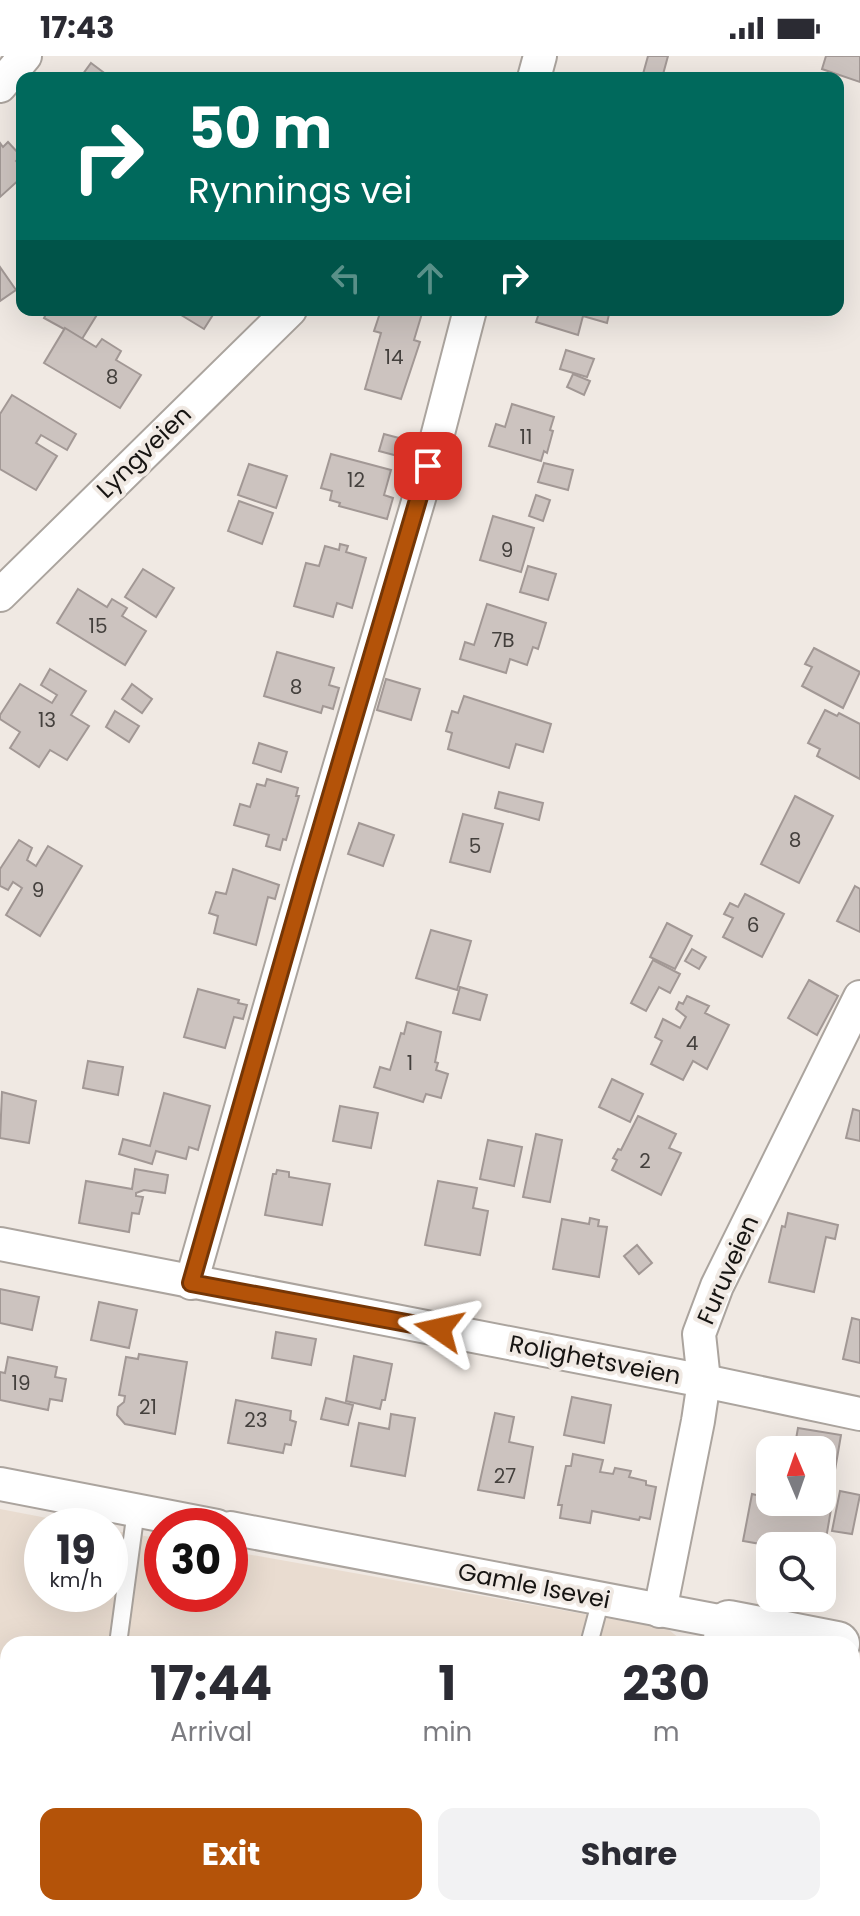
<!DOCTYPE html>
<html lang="en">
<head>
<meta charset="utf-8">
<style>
  body { margin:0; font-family:Poppins,sans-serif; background:#f2f2f3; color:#2b2b33; height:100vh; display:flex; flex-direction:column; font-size:30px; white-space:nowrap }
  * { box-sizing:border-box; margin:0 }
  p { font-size:26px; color:#7c7c81 }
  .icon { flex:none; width:44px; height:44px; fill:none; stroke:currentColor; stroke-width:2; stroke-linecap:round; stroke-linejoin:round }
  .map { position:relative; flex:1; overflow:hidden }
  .drawer { position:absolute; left:0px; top:1580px; width:860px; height:280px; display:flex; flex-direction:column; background:#fff; border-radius:24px 24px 0 0; box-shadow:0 8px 32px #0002 }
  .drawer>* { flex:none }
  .guide { position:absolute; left:16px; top:16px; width:828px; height:244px; border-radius:16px; box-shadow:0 8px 32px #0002; background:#00695c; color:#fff; overflow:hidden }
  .needle { width:52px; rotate:358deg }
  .tools { position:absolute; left:756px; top:1380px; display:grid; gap:16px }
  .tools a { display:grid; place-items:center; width:80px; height:80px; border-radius:16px; background:#fff; box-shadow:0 8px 32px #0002; font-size:40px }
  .speed { position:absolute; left:24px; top:1452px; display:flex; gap:16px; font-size:40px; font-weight:700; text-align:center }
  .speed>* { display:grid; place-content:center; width:104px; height:104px; border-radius:50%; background:#fff; box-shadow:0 8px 32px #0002; line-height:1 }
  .speed small { font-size:20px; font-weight:400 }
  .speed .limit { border:12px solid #d22; background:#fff; color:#111 }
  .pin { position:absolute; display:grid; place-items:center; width:68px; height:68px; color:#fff; margin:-34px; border-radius:16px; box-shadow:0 4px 12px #0006 }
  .me { position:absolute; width:88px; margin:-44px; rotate:281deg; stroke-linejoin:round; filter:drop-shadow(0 0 6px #0008) }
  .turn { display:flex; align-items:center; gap:28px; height:168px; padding:0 40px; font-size:36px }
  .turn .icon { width:104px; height:104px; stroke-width:2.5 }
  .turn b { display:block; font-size:56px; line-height:68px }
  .lanes { display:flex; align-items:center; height:76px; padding:0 40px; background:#0003; justify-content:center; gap:40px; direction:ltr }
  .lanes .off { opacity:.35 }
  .eta { display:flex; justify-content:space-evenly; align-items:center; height:136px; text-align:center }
  .eta b { font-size:48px; font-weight:700; line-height:56px }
  .action { display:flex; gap:16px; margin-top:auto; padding:16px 40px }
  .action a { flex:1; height:92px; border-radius:16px; background:#b45309; color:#fff; font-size:32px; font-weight:700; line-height:92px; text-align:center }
  .action a+a { background:#f2f2f3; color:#2b2b33 }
  .status { display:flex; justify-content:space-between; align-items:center; height:56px; padding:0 40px; background:#fff; direction:ltr }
  .status svg { height:22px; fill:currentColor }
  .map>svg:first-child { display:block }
  .built { fill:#e9dcd0 }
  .building { fill:#ccc3bf; stroke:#a29895; stroke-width:2 }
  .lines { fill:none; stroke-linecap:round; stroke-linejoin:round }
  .lane-casing { stroke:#aba49e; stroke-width:20 }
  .street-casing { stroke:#aba49e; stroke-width:36 }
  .secondary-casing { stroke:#aba49e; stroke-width:48 }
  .lane { stroke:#fff; stroke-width:16 }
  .street { stroke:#fff; stroke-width:32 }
  .secondary { stroke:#fff; stroke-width:44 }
  .route-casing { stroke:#753606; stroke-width:20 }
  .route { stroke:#b45309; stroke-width:14 }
  .labels { text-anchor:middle; stroke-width:8; stroke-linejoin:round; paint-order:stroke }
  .number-label { font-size:20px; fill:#44403d }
  .street-label { font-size:24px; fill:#161412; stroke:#f0e9e3 }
</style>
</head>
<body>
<div class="status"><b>17:43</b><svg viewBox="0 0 49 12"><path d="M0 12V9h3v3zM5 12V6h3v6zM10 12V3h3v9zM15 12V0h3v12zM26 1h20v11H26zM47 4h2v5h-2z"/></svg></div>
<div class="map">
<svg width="860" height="1860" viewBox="0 0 860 1860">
  <rect width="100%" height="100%" fill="#f0e9e3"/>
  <path class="built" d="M0,1453l89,17h-47v68h68v-64l52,9v55h68v-43l438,78 18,15h-678v264h640l-1,8h-630l-17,-10z"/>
  <g class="building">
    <path d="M648,0h20l-6,22 -19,-4z"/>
    <path d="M826,0h34v26l-38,-13z"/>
    <path d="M91,7l20,15h-31z"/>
    <path d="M8,86l13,14 -5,5 6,6v10l-22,20v-54l3,4z"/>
    <path d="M0,211l16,23 -16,11z"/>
    <path d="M48,254h45l5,3 -16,26 -38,-21z"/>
    <path d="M173,254h43l-12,19z"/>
    <path d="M381,254h42l-9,30 6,2 -19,57 -36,-10 16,-56 -7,-2z"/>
    <path d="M540,254h70l-3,13 -24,-7 -5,19 -42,-13z"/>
    <path d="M65,272l31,19 6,-8 19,12 -5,9 25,15 -21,33 -76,-45z"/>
    <path d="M566,294l28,9 -7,18 -27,-8z"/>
    <path d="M573,318l17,7 -6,14 -17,-8z"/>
    <path d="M12,339l64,39 -9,16 -26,-15 -5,8 21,13 -21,34 -36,-21v-55z"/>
    <path d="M512,348l42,13 -4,13 3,1 -6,22 -3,-2 -3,10 -52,-15 7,-22 9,3z"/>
    <path d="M384,378l30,8 -5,17 -30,-8z"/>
    <path d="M331,398l60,16 -7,25 9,3 -6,21 -48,-13 1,-3 -10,-3 2,-9 -11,-3z"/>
    <path d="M544,407l29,7 -5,20 -30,-8z"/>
    <path d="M249,408l38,12 -11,32 -38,-13z"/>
    <path d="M536,439l14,5 -7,21 -14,-5z"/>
    <path d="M239,445l34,12 -11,31 -34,-13z"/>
    <path d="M493,460l41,12 -13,44 -41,-12z"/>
    <path d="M340,488l8,2 -2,6 20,6 -14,50 -15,-5 -4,14 -39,-11 12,-43 13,3 6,-20 14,4z"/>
    <path d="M528,510l28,8 -8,26 -28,-8z"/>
    <path d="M143,513l31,19 -18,29 -31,-20z"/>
    <path d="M78,533l29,18 5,-8 15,9 -5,8 24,15 -21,34 -68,-42z"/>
    <path d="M487,548l59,19 -8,26 -5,-2 -6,18 -17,-6 -4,14 -46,-14 5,-17 9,3z"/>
    <path d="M814,592l46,24 -17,36 -41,-22 10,-19 -7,-3z"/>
    <path d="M277,596l57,16 -5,17 10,3 -6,21 -10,-3 -2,7 -57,-17z"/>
    <path d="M50,613l36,22 -15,24 18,11 -22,34 -17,-10 -11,17 -29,-19 10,-16 -20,-13v-4l20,-31 32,19 5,-8 -16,-10z"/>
    <path d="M386,623l34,10 -9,31 -34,-10z"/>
    <path d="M132,628l20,15 -10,14 -20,-14z"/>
    <path d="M464,640l87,28 -8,28 -27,-8 -7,24 -61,-19 4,-16 -6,-2 6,-20 6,2z"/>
    <path d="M825,654l12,6 2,-3 21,11v55l-43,-23 3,-7 -12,-6z"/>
    <path d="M115,655l24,15 -10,16 -23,-15z"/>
    <path d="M259,687l28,9 -6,20 -28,-9z"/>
    <path d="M267,723l31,9 -2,8h3l-13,44 -3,-1 -3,11 -14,-4 3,-11 -35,-10 6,-21 10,3 7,-23 8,2z"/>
    <path d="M499,736l44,11 -4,17 -44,-12z"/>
    <path d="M795,740l38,20 -34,67 -38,-19z"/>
    <path d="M463,758l40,10 -13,48 -40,-10z"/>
    <path d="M359,767l35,12 -11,31 -35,-12z"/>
    <path d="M19,784l13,8 -5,12 9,6 12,-20 34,20 -42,70 -34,-21 16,-27 -9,-6 -5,8 -8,-4v-17z"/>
    <path d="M233,813l46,16 -4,14 -7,-2 -12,48 -42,-12 4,-17 -9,-3 7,-21 10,2z"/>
    <path d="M855,830l5,3v43l-23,-11z"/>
    <path d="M745,838l39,20 -22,43 -39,-20 10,-19 -9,-4 6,-11 8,4z"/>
    <path d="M667,867l25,13 -17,33 -25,-12z"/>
    <path d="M431,874l40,11 -14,49 -41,-12z"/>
    <path d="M692,893l14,8 -7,12 -14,-8z"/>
    <path d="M653,904l27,14 -10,19 -11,-6 -13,24 -15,-8z"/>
    <path d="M809,924l29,16 -21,39 -29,-17z"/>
    <path d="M460,931l27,8 -7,25 -27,-7z"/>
    <path d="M198,933l41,11 -1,3 9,2 -4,14 -9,-2 -9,31 -41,-11z"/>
    <path d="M687,940l22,10 -4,7 24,12 -22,44 -14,-8 -10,19 -32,-16 11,-23 -7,-4 8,-18 17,9 6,-11 -10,-8 3,-7 4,2z"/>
    <path d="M407,966l34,10 -6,30 3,1 -2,7 12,4 -7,24 -15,-4 -3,8 -49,-15 6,-20 10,3 11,-37 3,1z"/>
    <path d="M88,1005l35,6 -5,28 -35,-7z"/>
    <path d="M612,1023l31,15 -13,28 -31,-15z"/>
    <path d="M2,1036l34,9 -7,42 -29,-5z"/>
    <path d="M164,1037l46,13 -12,44 -9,-3 -3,12 -30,-8 -4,13 -33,-10 4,-15 27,7z"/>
    <path d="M340,1050l38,7 -7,35 -38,-7z"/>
    <path d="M853,1053l7,2v30l-14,-3z"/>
    <path d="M638,1060l38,18 -7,14 12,5 -20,42 -49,-25 5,-10 -4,-2 5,-9 3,1z"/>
    <path d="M536,1078l26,6 -12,62 -27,-5z"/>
    <path d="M488,1084l34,7 -8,39 -34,-7z"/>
    <path d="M135,1113l33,6 -3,18 -21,-3 -8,3v3l7,1 -4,17 -7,-1 -3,19 -50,-9 7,-42 46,8z"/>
    <path d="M277,1114l12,2v5l41,7 -8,41 -57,-10 8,-41h3z"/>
    <path d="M438,1125l39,7 -4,20 15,3 -8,44 -55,-10z"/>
    <path d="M788,1157l50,12 -3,14 -9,-2 -12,55 -45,-10 13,-56 3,1z"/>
    <path d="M590,1162l9,2 -1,6 9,1 -8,50 -46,-8 9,-50 27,5z"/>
    <path d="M637,1189l15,18 -13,11 -15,-18z"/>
    <path d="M0,1233l39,8 -7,33 -32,-7z"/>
    <path d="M99,1246l38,8 -8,38 -38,-8z"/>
    <path d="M852,1262l8,2v43l-17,-4z"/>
    <path d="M276,1276l40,7 -5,26 -39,-7z"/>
    <path d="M139,1298l48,8 -12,72 -50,-10 -8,-9 1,-8 6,-5 1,-6 -6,-1 7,-38 12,2z"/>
    <path d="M354,1300l38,8 -7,36h-3l-2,9 -34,-8z"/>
    <path d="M8,1301l49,10 -2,10 11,2 -4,22 -12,-2 -2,11 -48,-10v-28l5,1z"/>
    <path d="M572,1341l39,8 -7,38 -40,-8z"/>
    <path d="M326,1342l27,7 -5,20 -27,-6z"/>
    <path d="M236,1344l55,11 -1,9 6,2 -5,23 -6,-1 -2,9 -55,-10z"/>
    <path d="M495,1357l19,4 -5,25 24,5 -9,51 -46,-8z"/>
    <path d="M391,1358l24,4 -10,58 -54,-10 8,-43 30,6z"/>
    <path d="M798,1372l43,7 -6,35 -13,-2v-18h-28z"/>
    <path d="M573,1398l30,6 -3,12 13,2 2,-6 16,3 -2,6 17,4v4l10,2 -6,32 -10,-2 -1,3 -47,-9 -2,12 -30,-5 2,-13h-4l8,-39h5z"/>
    <path d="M822,1434l12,2 -11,64 -1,-10h-50l-29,-5 9,-47 18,4v4h52z"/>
    <path d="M840,1435l20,4 -8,39 -20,-3z"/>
    <path d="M242,1852h257l-2,8h-257z"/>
    <path d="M729,1852h61l-1,8h-26z"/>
  </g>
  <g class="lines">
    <g class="lane-casing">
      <g id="lane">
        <path d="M118,1588l18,-134"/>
        <path d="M589,1588l12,-45"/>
        <path d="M192,1852l5,8"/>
        <path d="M563,1860l1,-8"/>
      </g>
    </g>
    <g class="street-casing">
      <g id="street">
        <path d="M534,22l6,-22"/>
        <path d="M0,30l25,-30"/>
        <path d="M0,539l290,-285"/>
        <path d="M0,1188l704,137 156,33"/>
        <path d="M191,1227l116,-406 129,-436 34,-131"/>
        <path d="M0,1428l217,42"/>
        <path d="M230,1472l499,95"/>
        <path d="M660,1555l38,-190 6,-40 -5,-47 18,-48 143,-289"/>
      </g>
    </g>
    <g class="secondary-casing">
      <g id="secondary">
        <path d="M725,1588l4,-21 108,21"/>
        <path d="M673,1860l1,-8"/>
      </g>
    </g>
    <use href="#lane" class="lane"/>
    <use href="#street" class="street"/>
    <use href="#secondary" class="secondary"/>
  </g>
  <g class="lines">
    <g class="route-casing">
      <path id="route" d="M428,410l-121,411 -116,406 248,46"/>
    </g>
    <use href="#route" class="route"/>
  </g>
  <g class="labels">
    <g class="number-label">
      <text x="394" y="308">14</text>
      <text x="112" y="328">8</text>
      <text x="526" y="388">11</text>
      <text x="356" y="431">12</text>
      <text x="507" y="501">9</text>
      <text x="98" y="577">15</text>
      <text x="503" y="591">7B</text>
      <text x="296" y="638">8</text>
      <text x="47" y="671">13</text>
      <text x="795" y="791">8</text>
      <text x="475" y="797">5</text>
      <text x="38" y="841">9</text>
      <text x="753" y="876">6</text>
      <text x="692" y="994">4</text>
      <text x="410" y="1014">1</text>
      <text x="645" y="1112">2</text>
      <text x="21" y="1334">19</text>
      <text x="148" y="1358">21</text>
      <text x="256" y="1371">23</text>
      <text x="505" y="1427">27</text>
    </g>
    <g class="street-label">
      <text transform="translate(144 396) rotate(-44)" y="8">Lyngveien</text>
      <text transform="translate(728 1214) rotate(-66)" y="8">Furuveien</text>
      <text transform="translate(595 1304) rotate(11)" y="8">Rolighetsveien</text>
      <text transform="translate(534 1530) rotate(11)" y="8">Gamle Isevei</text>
    </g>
  </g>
</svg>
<div class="tools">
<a><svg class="needle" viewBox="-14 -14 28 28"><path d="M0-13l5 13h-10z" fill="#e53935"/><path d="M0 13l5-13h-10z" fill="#7c7c81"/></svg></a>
<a><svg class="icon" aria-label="search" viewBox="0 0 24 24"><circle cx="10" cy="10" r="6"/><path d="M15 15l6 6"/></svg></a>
</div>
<div class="speed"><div>19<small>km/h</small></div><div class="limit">30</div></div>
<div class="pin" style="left:428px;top:410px;background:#d93025"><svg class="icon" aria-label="arrive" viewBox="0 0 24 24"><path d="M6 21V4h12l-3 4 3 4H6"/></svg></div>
<svg class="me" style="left:439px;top:1273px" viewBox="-20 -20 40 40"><path d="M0-17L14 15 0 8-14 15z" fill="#b45309" stroke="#fff" stroke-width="4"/></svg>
<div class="guide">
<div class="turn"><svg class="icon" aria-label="right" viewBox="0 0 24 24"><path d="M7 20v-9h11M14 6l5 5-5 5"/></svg><div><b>50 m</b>Rynnings vei</div></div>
<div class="lanes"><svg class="icon off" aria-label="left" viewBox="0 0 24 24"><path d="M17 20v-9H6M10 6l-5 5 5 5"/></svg><svg class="icon off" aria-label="ahead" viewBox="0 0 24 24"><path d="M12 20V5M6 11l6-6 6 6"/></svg><svg class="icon" aria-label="right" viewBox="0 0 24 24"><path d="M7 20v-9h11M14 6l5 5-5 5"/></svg></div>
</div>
<section class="drawer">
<div class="eta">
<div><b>17:44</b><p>Arrival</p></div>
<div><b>1</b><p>min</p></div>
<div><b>230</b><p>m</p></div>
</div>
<div class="action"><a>Exit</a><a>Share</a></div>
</section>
</div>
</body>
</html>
